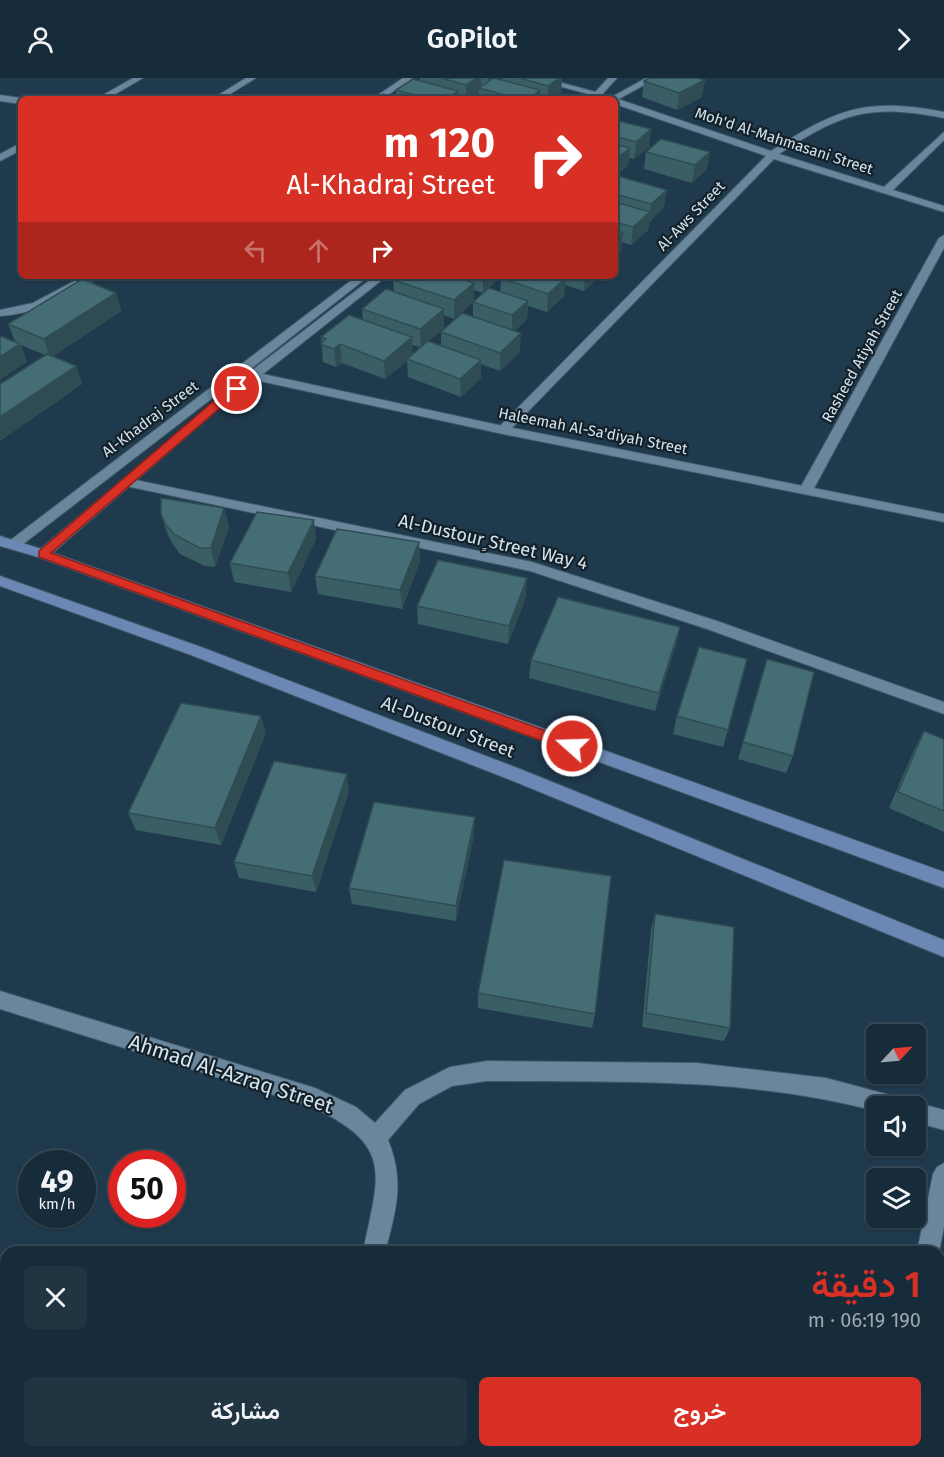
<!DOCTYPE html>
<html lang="ar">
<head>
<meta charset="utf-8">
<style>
  body { margin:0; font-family:"Fira Sans",Vazirmatn,sans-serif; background:#203442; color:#f1f3f6; direction:rtl; height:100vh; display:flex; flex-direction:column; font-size:22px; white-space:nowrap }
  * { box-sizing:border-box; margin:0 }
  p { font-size:20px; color:#9ea7af }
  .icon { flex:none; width:33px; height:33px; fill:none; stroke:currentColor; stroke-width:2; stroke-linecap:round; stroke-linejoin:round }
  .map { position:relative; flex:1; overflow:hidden; direction:ltr }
  .details { position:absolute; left:0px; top:1168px; width:945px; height:212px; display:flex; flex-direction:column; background:#172c3a; border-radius:18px 18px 0 0; box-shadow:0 2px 4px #0004,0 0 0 2px #364854; direction:rtl }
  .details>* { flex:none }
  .top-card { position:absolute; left:18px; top:18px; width:600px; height:183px; border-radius:9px; box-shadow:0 2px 4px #0004,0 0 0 2px #364854; direction:rtl; background:#d93025; color:#fff; overflow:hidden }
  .needle { width:39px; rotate:64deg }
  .controls { position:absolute; left:866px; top:946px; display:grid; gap:12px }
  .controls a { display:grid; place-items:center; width:60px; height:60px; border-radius:9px; background:#172c3a; box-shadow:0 2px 4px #0004,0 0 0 2px #364854; font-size:30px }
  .speed { position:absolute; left:18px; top:1072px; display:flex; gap:12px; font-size:30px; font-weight:700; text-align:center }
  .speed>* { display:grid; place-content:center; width:78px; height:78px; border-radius:50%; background:#172c3a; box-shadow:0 2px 4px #0004,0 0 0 2px #364854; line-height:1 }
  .speed small { font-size:15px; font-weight:400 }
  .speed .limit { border:9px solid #d22; background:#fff; color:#111 }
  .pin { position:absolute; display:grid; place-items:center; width:51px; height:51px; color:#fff; margin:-26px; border:3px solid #fff; border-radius:50%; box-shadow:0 2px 6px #0007 }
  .me { position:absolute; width:66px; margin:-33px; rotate:290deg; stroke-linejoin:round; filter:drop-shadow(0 0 4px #0008) }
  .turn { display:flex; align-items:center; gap:21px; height:126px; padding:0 24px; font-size:27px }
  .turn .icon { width:78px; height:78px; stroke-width:2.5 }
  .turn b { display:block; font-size:42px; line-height:51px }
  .lanes { display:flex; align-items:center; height:57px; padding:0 24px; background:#0003; justify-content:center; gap:30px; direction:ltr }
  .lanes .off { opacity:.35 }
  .round { display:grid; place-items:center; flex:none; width:63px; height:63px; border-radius:9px; background:#203442 }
  .headline { display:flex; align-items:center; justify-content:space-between; height:102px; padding:0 24px }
  h1 { font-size:36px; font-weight:600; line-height:45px; color:#d93025 }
  .primary-button { display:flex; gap:12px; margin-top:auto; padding:12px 24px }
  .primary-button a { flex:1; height:69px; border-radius:9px; background:#d93025; color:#fff; font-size:24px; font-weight:600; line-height:69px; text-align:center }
  .primary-button a+a { background:#203442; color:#f1f3f6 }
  header { display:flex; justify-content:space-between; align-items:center; height:78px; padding:0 24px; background:#172c3a; font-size:27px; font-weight:600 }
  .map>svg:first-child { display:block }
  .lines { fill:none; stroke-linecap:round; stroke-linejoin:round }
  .minor-casing { stroke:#3f5767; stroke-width:2 }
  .tertiary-casing { stroke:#3f5767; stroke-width:2 }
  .secondary-casing { stroke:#3f5767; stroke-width:2 }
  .minor { fill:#69869c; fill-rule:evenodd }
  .tertiary { fill:#69869c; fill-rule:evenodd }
  .secondary { fill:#6b88b5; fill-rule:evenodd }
  .wall { fill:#3a5e65; fill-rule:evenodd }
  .shaded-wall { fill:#304c53 }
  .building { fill:#446d76; stroke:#304c53; stroke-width:1.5 }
  .route { fill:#d93025; stroke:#8d1f18; stroke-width:1.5 }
  .labels { text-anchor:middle; stroke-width:4.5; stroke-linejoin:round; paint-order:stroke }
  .far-street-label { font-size:15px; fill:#d3e3ef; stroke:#142028 }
  .street-label { font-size:18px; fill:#d3e3ef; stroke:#142028 }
  .near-street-label { font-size:21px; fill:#d3e3ef; stroke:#142028 }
</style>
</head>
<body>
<header><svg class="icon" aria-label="forward" viewBox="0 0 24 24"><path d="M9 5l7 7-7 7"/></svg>GoPilot<svg class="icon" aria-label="person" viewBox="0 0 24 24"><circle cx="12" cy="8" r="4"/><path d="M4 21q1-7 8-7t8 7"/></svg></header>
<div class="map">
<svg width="944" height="1379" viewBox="0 0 944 1379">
  <rect width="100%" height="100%" fill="#1f3a4d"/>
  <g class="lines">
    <g class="minor-casing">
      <g id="minor">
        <path d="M133,0h10l-36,21h-11z"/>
        <path d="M246,0h10l-34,21h-10z"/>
        <path d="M403,0h10l-31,21h-10z"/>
        <path d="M529,0h15l59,16 -4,3z"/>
        <path d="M0,17l21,3 3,1h-3v5l-21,-3z"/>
        <path d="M615,20l156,53c65,-42 94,-54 173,-39v6c-76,-15 -102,-5 -165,36l105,33 60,-55v8l-51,50 51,16v6l-170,-53 -267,274h-8l-2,-3 2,-3 267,-271 -151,-52v-5h-3z"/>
        <path d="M21,65v7l-21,11v-7z"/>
        <path d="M944,157v13l-131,242 -7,4 -5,-1 -2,-3 140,-252z"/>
        <path d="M84,198h13c-22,23 -66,38 -97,40v-6l33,-7z"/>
        <path d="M126,400l406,84 185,59 227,81v12l-237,-85 -177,-58 -409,-86 -2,-3z"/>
        <path d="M0,913l315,97 41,19 19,16 30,-33 45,-23 37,-6 210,2 129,15 71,19 7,3 3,7 8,-5 29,8v20l-29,-8v-15h-39v4c-128,-34 -258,-29 -389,-30l-35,5 -33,18 -31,36c17,41 8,71 -3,112h-22c15,-76 33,-106 -51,-145l-312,-98z"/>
        <path d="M291,1374h24l-2,5h-24z"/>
      </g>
    </g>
    <g class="tertiary-casing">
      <g id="tertiary">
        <path d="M608,0h9l-19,21h-9z"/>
        <path d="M646,0h11l-42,23 -7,-2z"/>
        <path d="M357,198h12l-121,95h3l124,-95h12l-124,98 240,52 441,88v8l-441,-88 -248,-54 -31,24 -176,153h-10l-2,-3 2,-3 206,-174 -3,-1 -223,172h-10l-2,-3 2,-3z"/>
        <path d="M944,1085v64l-5,25h-22l16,-78 4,-7z"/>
        <path d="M876,1374h24l-1,5h-24z"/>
      </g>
    </g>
    <g class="secondary-casing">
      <g id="secondary">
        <path d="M0,458l48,15 896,321v16l-906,-331 -38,-11z"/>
        <path d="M0,498l201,71 319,122 424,171v17l-436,-178 -317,-124 -191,-69z"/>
      </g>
    </g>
    <use href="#minor" class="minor"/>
    <use href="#tertiary" class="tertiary"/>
    <use href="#secondary" class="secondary"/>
  </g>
  <g class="wall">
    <path d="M420,0h80l-2,1 4,1v-2h60l-1,14 -9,7h-177l21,-1v-8l24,-9z"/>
    <path d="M644,3l58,16 -25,13 -35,-13z"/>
    <path d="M615,42l36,9 -2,18 -15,12 -5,-1 -1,7 -13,11z"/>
    <path d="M646,74l61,17 -15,14 -48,-14z"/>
    <path d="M615,100l49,29 -15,15 -1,8 -17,15 -9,-3 -1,9 -6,5z"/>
    <path d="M398,198h103v1l-18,16 -9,-3v12l26,-10 1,-14 3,-2h96l-16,15 -19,-6 -1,11 -17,16 -19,-6 -1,13 -13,12 6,21 -20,19 -19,-7v14l-20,19 -53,-20 -1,-16 -22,18 -43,-16 -6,4 -13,-5 -2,-25 42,-17 -1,-11 32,-17 -1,-12zM473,224v15l-32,15v13l-12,-4 15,-13v-13l10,4zM412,267l8,2 -8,7z"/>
    <path d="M116,215l5,18 -68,45 23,10 6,18 -81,56h-1v-56l45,-29 -24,-10 6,17 -12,-21 -7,-17z"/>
    <path d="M224,430l5,19 -14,40 -10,-1 -25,-12 -8,-11 -5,-10 -6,-19z"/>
    <path d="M316,461l-25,53 -57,-10 -4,-19z"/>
    <path d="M419,464l1,19 -18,48 -84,-15 -3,-18z"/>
    <path d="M526,519l-18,47 -90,-20 -1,-18z"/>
    <path d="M680,549l-4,18 -21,66 -126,-33 2,-18z"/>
    <path d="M767,581l26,97 -7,17 -48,-14z"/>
    <path d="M677,638l51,14 -5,17 -50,-13z"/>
    <path d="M924,653l20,8v93l-55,-24 26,-60z"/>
    <path d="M266,655l-45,112 -85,-15 -8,-17z"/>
    <path d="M349,713l-33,101 -77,-14 -5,-16z"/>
    <path d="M474,756l-18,87 -104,-17 -3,-16z"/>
    <path d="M655,836l75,114 -6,13 -82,-14 9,-97z"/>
    <path d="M478,915l117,21 -3,14 -114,-20z"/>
  </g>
  <g class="shaded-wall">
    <path d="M477,0h4v11l-2,-1v5l-9,6h-4v-14z"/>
    <path d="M488,0h12l-12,8z"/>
    <path d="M559,0h3l-1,14 -9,7h-4v-13z"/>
    <path d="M705,2l-3,17 -25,13 2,-17z"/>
    <path d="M540,12v9h-12z"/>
    <path d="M458,13v8h-12z"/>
    <path d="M651,51l-2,18 -15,12 2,-17z"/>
    <path d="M630,70l-2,17 -13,11v-16z"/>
    <path d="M710,74l-3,17 -15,14 3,-18z"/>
    <path d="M667,112l-3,17 -15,15 2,-18z"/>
    <path d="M650,134l-2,18 -17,15 2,-18z"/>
    <path d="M623,155l-2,18 -6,5v-16z"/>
    <path d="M483,198h18v1l-18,16z"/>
    <path d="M585,198h15l-16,15z"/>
    <path d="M566,200l-2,18 -17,16 1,-18z"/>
    <path d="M474,205v19l-20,17v-19z"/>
    <path d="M116,215l5,18 -71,47 -6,-19z"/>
    <path d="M528,223l-1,18 -15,15v-19z"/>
    <path d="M444,231v19l-23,20 -1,-19z"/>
    <path d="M521,255l-1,19 -20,19v-18z"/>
    <path d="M412,259l1,19 -6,3v2l-22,18 -1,-18z"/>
    <path d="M20,266l7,18 -27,18v-23z"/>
    <path d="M340,266l2,19 -6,4 -2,-18z"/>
    <path d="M481,282v18l-20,19 -1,-18z"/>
    <path d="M76,288l6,18 -81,56 -1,-2v-21z"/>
    <path d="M224,430l5,19 -14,40 -4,-19z"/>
    <path d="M314,442l2,19 -25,53 -3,-19z"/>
    <path d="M419,464l1,19 -18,48 -2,-19z"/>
    <path d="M527,500l-1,19 -18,47 1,-18z"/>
    <path d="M680,549l-4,18 -21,66 4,-18z"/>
    <path d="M261,638l5,17 -45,112 -6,-17z"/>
    <path d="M347,696l2,17 -33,101 -4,-16z"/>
    <path d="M475,739l-1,17 -18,87v-15z"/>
  </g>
  <g class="building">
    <path d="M441,0h36l-11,7z"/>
    <path d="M494,0l46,12 -12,9h-9l-40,-11z"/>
    <path d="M519,0h40l-11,8z"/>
    <path d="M649,0h49l7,2 -26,13 -35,-12z"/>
    <path d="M413,1l45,12 -12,8h-16l-34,-9z"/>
    <path d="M383,16l18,5h-26z"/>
    <path d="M470,16l17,5h-24z"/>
    <path d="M615,42l36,9 -15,13 -21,-6z"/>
    <path d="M661,61l49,13 -15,13 -49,-13z"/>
    <path d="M615,66l15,4 -15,12z"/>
    <path d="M618,98l49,14 -16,14 -36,-10v-16z"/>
    <path d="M615,124l35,10 -17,15 -18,-5z"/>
    <path d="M615,153l8,2 -8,7z"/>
    <path d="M398,198h54l22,7 -20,17 -61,-20z"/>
    <path d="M504,198h56l6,2 -18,16 -47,-16z"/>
    <path d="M82,201l34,14 -72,46 -36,-15z"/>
    <path d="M489,210l39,13 -16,14 -39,-13z"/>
    <path d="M386,211l58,20 -24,20 -58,-20z"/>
    <path d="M462,235l59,20 -21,20 -59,-21z"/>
    <path d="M349,237l63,22 -28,24 -44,-17 -6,5 -14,-5 6,-5 -5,-2z"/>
    <path d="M0,258l20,8 -20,13z"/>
    <path d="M428,263l53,19 -21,19 -53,-20z"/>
    <path d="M47,276l29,12 -76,51v-33z"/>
    <path d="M161,420l63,10 -13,40h-11l-25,-13 -9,-10 -5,-11z"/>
    <path d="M257,434l57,8 -26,53 -58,-10z"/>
    <path d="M337,451l82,13 -19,48 -85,-14z"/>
    <path d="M438,482l89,18 -18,48 -92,-20z"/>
    <path d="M558,519l122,30 -21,66 -128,-33z"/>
    <path d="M699,569l48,12 -19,71 -51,-14z"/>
    <path d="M767,581l47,13 -21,84 -50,-14z"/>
    <path d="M181,625l80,13 -46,112 -87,-15z"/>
    <path d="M924,653l20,8v72l-46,-19z"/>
    <path d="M274,683l73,13 -35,102 -78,-14z"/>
    <path d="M374,724l101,15 -19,89 -107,-18z"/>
    <path d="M504,782l107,16 -16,138 -117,-21z"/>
    <path d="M655,836l79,13 -4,101 -84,-15z"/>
  </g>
  <path class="route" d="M233,309l9,2 -191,164 526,189 2,4 -2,4h-10l-528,-193v-6l177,-152z"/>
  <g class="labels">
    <g class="far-street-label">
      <text transform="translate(784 63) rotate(18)" y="5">Moh'd Al-Mahmasani Street</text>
      <text transform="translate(691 138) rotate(-46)" y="5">Al-Aws Street</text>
      <text transform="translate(862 278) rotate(-61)" y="5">Rasheed Atiyah Street</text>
      <text transform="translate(150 341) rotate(-37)" y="5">Al-Khadraj Street</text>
      <text transform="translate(593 353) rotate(11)" y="5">Haleemah Al-Sa'diyah Street</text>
    </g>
    <g class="street-label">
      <text transform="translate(493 464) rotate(13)" y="6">Al-Dustour ٍStreet Way 4</text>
      <text transform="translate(448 649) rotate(21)" y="6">Al-Dustour Street</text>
    </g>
    <g class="near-street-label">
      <text transform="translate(231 996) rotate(18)" y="7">Ahmad Al-Azraq Street</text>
    </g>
  </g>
</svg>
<div class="controls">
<a><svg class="needle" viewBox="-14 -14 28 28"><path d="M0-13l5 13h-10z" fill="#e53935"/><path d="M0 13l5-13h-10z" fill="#9ea7af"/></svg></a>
<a><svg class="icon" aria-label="sound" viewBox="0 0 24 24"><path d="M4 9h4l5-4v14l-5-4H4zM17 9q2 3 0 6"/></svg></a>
<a><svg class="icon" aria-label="layers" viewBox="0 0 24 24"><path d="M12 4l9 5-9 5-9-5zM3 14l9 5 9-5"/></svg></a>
</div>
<div class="speed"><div>49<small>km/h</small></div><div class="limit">50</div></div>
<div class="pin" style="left:237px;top:311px;background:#d93025"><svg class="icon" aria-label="arrive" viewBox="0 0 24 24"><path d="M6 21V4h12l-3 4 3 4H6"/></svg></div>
<svg class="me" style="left:572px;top:668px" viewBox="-20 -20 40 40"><circle r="17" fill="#d93025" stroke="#fff" stroke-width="3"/><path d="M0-11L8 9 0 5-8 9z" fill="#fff"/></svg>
<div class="top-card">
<div class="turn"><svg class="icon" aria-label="right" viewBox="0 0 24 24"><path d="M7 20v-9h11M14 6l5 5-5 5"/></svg><div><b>120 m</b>Al-Khadraj Street</div></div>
<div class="lanes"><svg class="icon off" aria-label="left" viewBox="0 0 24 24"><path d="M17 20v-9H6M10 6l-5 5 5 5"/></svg><svg class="icon off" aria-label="ahead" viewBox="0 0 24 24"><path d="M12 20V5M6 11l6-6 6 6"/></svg><svg class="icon" aria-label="right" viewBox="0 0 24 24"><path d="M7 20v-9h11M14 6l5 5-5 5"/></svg></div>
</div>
<section class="details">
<div class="headline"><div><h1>1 دقيقة</h1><p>190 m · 06:19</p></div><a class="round"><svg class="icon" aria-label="close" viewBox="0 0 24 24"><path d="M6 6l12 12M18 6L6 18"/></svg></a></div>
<div class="primary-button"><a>خروج</a><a>مشاركة</a></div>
</section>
</div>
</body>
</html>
